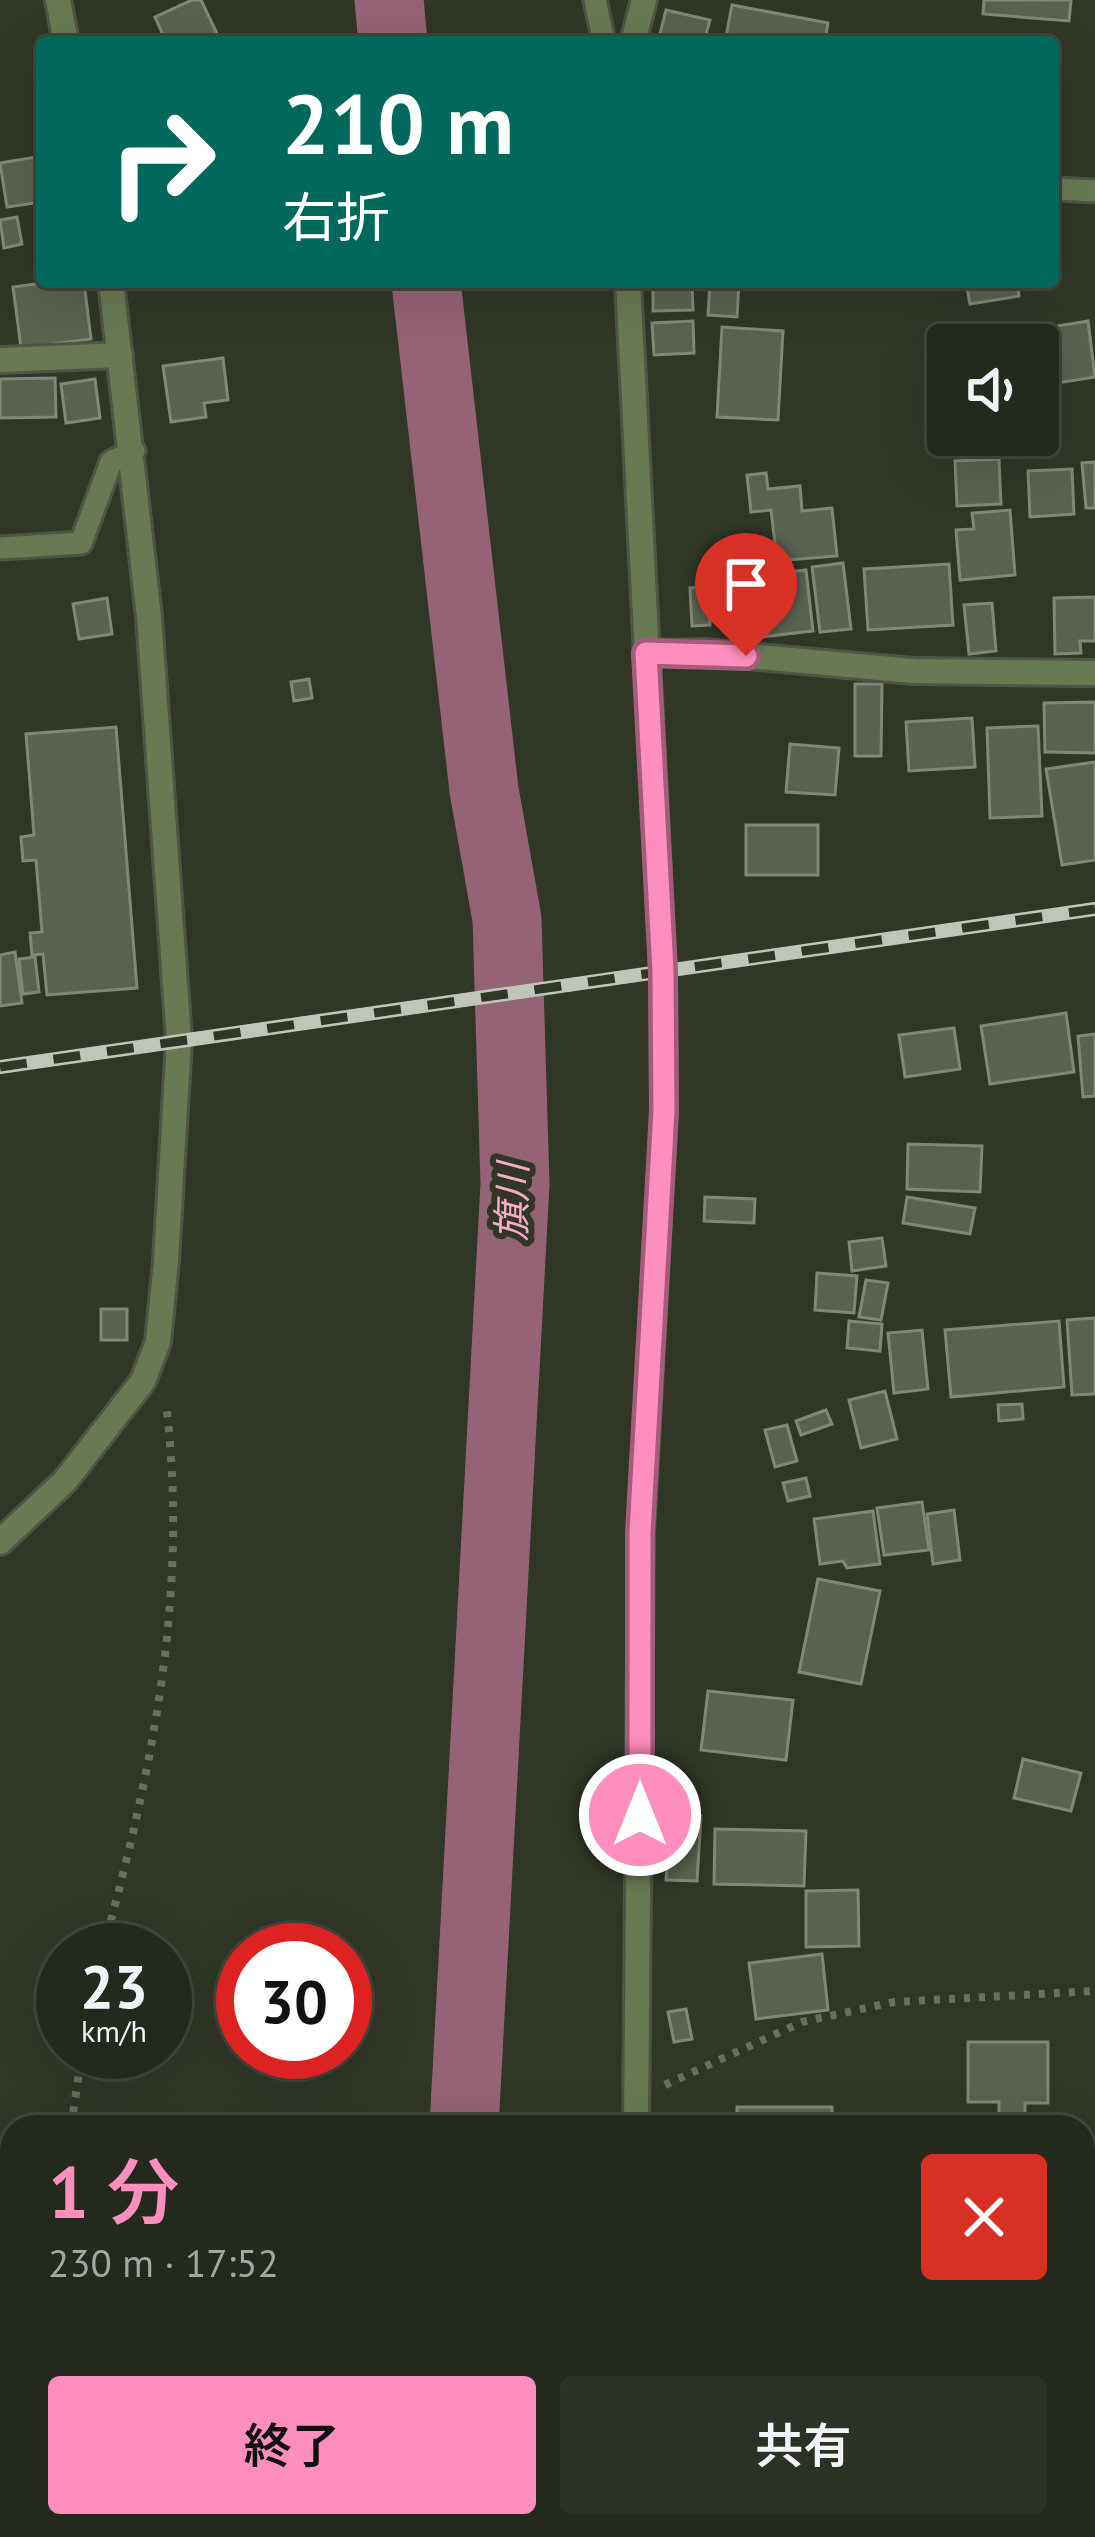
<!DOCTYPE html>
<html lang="ja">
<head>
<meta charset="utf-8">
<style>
  body { margin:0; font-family:"PT Sans","Noto Sans JP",sans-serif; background:#2c3126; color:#f1f3f6; height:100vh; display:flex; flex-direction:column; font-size:45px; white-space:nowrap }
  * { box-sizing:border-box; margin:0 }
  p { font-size:39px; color:#a3a6a4 }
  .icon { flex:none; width:66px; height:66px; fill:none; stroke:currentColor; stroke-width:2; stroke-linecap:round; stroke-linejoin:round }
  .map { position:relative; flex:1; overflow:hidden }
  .details { position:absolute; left:0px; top:2115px; width:1095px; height:423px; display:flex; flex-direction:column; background:#24291d; border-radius:36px 36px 0 0; box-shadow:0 12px 48px #0002,0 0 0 3px #41453b }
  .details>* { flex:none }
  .top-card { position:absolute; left:36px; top:36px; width:1023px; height:252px; border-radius:12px; box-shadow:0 12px 48px #0002,0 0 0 3px #41453b; background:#00695c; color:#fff; overflow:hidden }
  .tools { position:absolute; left:927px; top:324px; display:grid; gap:24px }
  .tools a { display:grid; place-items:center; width:132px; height:132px; border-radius:12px; background:#24291d; box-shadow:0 12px 48px #0002,0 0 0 3px #41453b; font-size:60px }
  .speed { position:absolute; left:36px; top:1923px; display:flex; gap:24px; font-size:60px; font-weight:700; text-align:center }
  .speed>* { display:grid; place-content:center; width:156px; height:156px; border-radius:50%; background:#24291d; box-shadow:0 12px 48px #0002,0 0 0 3px #41453b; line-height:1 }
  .speed small { font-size:30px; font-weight:400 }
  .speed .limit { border:18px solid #d22; background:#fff; color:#111 }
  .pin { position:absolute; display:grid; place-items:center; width:102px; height:102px; color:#fff; margin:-123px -51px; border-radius:50% 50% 50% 0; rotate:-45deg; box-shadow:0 0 12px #0007 }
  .pin .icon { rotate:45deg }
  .me { position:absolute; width:132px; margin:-66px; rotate:0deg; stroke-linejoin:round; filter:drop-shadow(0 0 9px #0008) }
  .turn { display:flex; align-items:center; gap:42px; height:252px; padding:0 48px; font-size:54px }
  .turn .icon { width:156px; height:156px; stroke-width:2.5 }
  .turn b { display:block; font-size:84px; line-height:102px }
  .round { display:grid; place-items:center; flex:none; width:126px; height:126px; border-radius:12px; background:#2c3126 }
  .summary { display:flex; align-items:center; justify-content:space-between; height:204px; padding:0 48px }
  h1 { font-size:72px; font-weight:600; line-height:90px; color:#fe8ebd }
  .action { display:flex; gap:24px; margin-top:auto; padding:24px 48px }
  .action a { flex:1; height:138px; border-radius:12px; background:#fe8ebd; color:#111; font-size:48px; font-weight:600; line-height:138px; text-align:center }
  .action a+a { background:#2c3126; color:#f1f3f6 }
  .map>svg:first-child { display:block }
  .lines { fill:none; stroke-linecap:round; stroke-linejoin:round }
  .river { stroke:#946376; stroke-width:69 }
  .building { fill:#596150; stroke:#7f8775; stroke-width:3 }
  .lane-casing { stroke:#4f5546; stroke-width:27 }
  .street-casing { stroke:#4f5546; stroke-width:30 }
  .path { stroke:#686e60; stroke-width:8; stroke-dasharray:6 9; stroke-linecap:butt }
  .lane { stroke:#687954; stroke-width:21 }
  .street { stroke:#687954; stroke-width:24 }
  .rail-casing { stroke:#c0c5ba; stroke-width:14 }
  .rail { stroke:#303727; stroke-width:9; stroke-dasharray:27; stroke-linecap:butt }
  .route-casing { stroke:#a55c7b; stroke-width:30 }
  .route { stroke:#fe8ebd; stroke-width:21 }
  .labels { text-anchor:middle; stroke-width:12; stroke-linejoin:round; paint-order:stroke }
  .water-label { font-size:39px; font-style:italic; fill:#f8aac8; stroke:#303727 }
</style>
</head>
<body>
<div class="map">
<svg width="1095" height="2537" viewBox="0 0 1095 2537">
  <rect width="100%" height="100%" fill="#303727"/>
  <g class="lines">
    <g class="river">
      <path d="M389,0l4,42"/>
      <path d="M426,282l58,508 23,129 8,265 -51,943"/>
      <path d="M438,2537l1,-11"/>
    </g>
  </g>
  <g class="building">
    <path d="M192,0h9l20,42h-55l-11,-25z"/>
    <path d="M984,0h87l-2,21 -86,-7z"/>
    <path d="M732,5l96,18 -3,19h-100z"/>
    <path d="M666,10l44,10 -6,22h-46z"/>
    <path d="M42,156v46l-35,5 -7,-44z"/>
    <path d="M17,217l5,27 -18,4 -4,-28z"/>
    <path d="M50,282h34l7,57 -70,9 -8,-61z"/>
    <path d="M653,282h39l1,28 -40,1z"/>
    <path d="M710,282h29l-2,35 -29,-2z"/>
    <path d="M966,282h51l2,14 -49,8z"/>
    <path d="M693,321l1,32 -40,2 -2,-32z"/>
    <path d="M1088,321l7,56 -57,9v-41h-35l-1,-10z"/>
    <path d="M722,327l61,4 -5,89 -61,-3z"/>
    <path d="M223,358l5,42 -24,3 2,14 -35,5 -8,-56z"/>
    <path d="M55,378l1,39 -56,1v-39z"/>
    <path d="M95,379l5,39 -34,5 -5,-39z"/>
    <path d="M1056,397l3,23 -21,3v-24z"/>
    <path d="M999,459l2,45 -44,2 -2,-45z"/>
    <path d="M1095,462v46h-9l-4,-45z"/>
    <path d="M1072,469l2,45 -44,3 -2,-46z"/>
    <path d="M766,473l2,16 32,-3 2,25 30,-3 5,48 -60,5 -6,-51 -20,2 -4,-37z"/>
    <path d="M1010,510l5,65 -55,5 -4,-50 18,-1 -2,-16z"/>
    <path d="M843,563l8,66 -31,3 -8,-65z"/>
    <path d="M949,564l4,61 -85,5 -4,-61z"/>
    <path d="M806,570l7,61 -78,9 -7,-61z"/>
    <path d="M708,587l2,38 -18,1 -2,-38z"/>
    <path d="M1095,597v44h-15l1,12 -26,1 -1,-56z"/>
    <path d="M107,598l5,36 -33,5 -6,-35z"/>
    <path d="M992,603l4,48 -27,3 -5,-49z"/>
    <path d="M309,679l3,19 -18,3 -3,-19z"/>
    <path d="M855,684h27l-1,72h-26z"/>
    <path d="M1095,702v51l-50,-1 -1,-49z"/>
    <path d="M972,718l3,49 -66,4 -3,-49z"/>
    <path d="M1038,726l4,90 -52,2 -3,-90z"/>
    <path d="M116,727l21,261 -90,7 -4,-41 -11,1 -2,-22 12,-1 -6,-72 -13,1 -2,-24 13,-2 -8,-101z"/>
    <path d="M790,744l49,4 -4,47 -49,-3z"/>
    <path d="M1095,762v98l-33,5 -16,-96z"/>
    <rect x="746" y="825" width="72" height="50"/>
    <path d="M15,952l7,51 -22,3v-51z"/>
    <path d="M35,957l4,35 -16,2 -4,-35z"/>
    <path d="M1066,1013l8,59 -84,12 -9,-58z"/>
    <path d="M954,1028l6,41 -55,8 -6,-42z"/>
    <path d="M1095,1034v62l-12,1 -5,-61z"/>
    <path d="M908,1144l74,2 -2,46 -73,-3z"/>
    <path d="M705,1197l50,2 -1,24 -50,-2z"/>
    <path d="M907,1197l68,11 -5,26 -67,-11z"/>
    <path d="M882,1238l4,28 -34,5 -3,-29z"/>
    <path d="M817,1273l40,3 -3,37 -39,-3z"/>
    <path d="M866,1280l22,3 -7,37 -22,-3z"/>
    <rect x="101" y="1309" width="26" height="31"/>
    <path d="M1095,1318v76l-23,1 -5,-75z"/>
    <path d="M849,1321l33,3 -2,27 -33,-3z"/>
    <path d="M1059,1321l5,66 -113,10 -6,-67z"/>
    <path d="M922,1330l6,59 -34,4 -6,-60z"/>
    <path d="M885,1391l12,48 -36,9 -12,-48z"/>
    <path d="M1022,1404l1,15 -24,2 -1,-16z"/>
    <path d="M826,1410l6,14 -31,11 -5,-14z"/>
    <path d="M787,1425l10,36 -22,6 -10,-37z"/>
    <path d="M806,1478l4,18 -22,5 -5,-18z"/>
    <path d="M922,1502l7,48 -45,5 -7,-47z"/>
    <path d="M954,1510l6,50 -27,4 -6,-50z"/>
    <path d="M873,1511l7,53 -33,4 -4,-7 -23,3 -6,-45z"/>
    <path d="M818,1579l62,12 -19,93 -62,-12z"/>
    <path d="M708,1691l85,9 -7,60 -85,-10z"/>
    <path d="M1023,1759l58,14 -10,38 -57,-13z"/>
    <path d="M670,1815l31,1 -4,65 -31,-1z"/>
    <path d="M715,1829l91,2 -2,55 -90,-2z"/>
    <path d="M858,1890l1,56 -53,1v-56z"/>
    <path d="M822,1954l6,56 -72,9 -7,-56z"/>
    <path d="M686,2009l6,30 -18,3 -6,-30z"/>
    <path d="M968,2042h80v61h-23v24h-26v-25h-31z"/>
    <rect x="737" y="2107" width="95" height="20"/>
    <path d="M1083,2268l12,1v84h-12z"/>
  </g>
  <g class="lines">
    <g class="lane-casing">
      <g id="lane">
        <path d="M595,0l9,42"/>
        <path d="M1053,189l42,2"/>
        <path d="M0,548l81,-5 30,-81 23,-11"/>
      </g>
    </g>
    <g class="street-casing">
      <g id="street">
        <path d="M58,0l8,42"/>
        <path d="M633,42l11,-42"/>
        <path d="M628,282l35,689 1,140 -23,421 -5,595"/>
        <path d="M0,360l120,-5"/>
        <path d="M646,653l58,-1 209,19 182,2"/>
        <path d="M0,1542l65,-61 78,-100 15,-39 8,-81 13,-221 -30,-423 -38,-335"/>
        <path d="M1083,2498l12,-1"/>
        <path d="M641,2526v11"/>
        <path d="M817,2537l76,-11"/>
      </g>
    </g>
    <g class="path">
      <path d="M103,1950c50,-183 86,-357 63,-547"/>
      <path d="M665,2085l137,-63 92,-20 201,-11"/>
      <path d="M71,2127l11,-75"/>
      <path d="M53,2526v11"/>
    </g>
    <use href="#lane" class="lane"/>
    <use href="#street" class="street"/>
    <g class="rail-casing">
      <path id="rail" d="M0,1067l1095,-158"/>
    </g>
    <use href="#rail" class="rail"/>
  </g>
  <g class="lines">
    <g class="route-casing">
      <path id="route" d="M640,1815v-283l24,-421 -1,-140 -17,-318 100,3"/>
    </g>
    <use href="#route" class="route"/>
  </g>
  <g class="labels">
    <g class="water-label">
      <text transform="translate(512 1202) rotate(-89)" y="14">旗川</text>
    </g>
  </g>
</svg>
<div class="tools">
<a><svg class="icon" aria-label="sound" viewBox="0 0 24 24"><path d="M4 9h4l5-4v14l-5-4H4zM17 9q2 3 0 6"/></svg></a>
</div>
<div class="speed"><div>23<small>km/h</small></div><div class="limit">30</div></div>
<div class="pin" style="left:746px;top:656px;background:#d93025"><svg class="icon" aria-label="arrive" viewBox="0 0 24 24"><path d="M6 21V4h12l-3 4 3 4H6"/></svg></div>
<svg class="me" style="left:640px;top:1815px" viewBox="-20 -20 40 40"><circle r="17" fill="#fe8ebd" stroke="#fff" stroke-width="3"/><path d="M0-11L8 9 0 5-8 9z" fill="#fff"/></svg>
<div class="top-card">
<div class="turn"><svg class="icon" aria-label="right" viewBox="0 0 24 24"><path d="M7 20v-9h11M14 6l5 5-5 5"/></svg><div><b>210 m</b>右折</div></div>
</div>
<section class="details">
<div class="summary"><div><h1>1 分</h1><p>230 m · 17:52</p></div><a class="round" style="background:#d93025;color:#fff"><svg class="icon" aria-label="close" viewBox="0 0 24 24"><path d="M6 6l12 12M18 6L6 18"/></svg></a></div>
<div class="action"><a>終了</a><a>共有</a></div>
</section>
</div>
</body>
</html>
